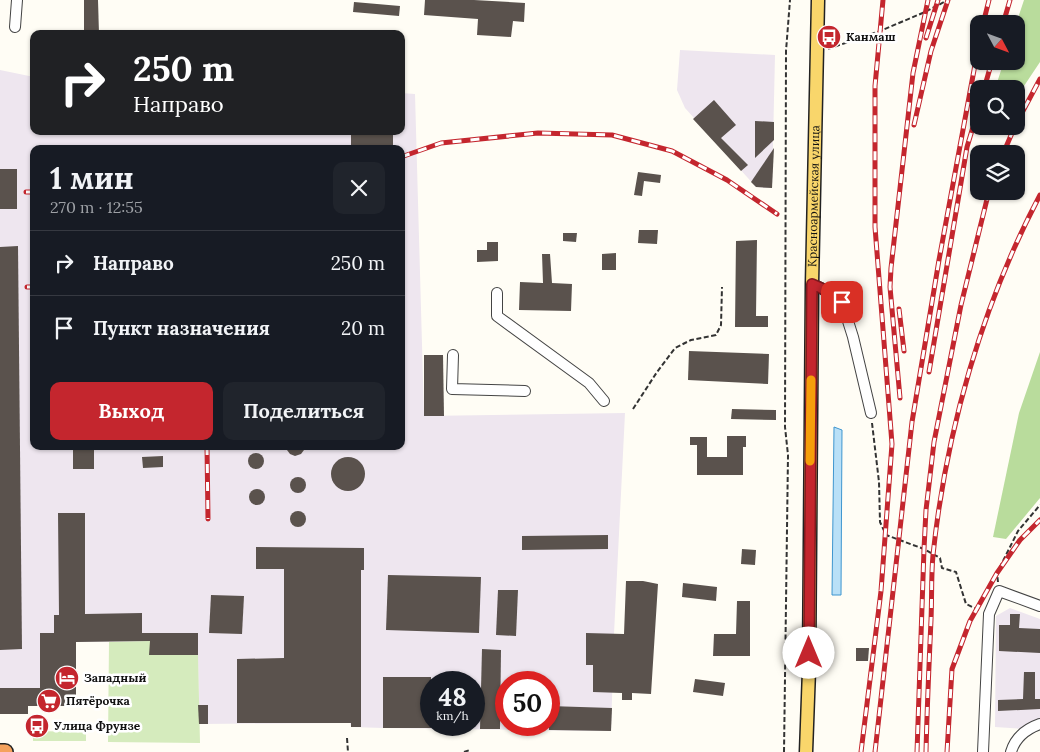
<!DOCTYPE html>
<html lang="ru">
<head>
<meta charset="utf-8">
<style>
  body { margin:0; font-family:Lora,serif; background:#20242c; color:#f1f3f6; height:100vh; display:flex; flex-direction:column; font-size:19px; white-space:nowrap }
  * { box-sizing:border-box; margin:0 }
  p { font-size:16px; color:#9ea1a6 }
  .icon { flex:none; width:28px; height:28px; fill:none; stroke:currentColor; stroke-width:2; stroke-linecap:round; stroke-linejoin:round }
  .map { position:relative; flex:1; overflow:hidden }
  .sheet { position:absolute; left:30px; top:145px; width:375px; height:305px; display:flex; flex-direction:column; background:#171b24; border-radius:10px; box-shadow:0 1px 4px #0004 }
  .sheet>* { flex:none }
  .guide { position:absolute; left:30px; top:30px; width:375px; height:105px; border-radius:10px; box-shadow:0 1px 4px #0004; background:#202124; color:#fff; overflow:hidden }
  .needle { width:32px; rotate:131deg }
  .fabs { position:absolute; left:970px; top:15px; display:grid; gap:10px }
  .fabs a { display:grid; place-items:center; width:55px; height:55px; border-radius:10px; background:#171b24; box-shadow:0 1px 4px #0004; font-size:25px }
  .speed { position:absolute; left:420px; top:671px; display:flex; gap:10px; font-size:25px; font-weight:700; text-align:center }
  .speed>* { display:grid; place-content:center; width:65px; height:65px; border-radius:50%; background:#171b24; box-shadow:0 1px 4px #0004; line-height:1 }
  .speed small { font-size:12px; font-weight:400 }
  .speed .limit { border:8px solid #d22; background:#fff; color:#111 }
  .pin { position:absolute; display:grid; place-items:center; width:42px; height:42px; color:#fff; margin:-21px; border-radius:10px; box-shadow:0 2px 8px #0006 }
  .me { position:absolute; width:55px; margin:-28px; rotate:0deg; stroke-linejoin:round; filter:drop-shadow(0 0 4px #0008) }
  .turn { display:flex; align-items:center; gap:18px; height:105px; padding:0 20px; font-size:22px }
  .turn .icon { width:65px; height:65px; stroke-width:2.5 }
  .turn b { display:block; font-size:35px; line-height:42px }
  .round { display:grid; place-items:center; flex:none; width:52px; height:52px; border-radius:10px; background:#20242c }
  .headline { display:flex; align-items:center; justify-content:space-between; height:85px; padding:0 20px }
  h1 { font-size:30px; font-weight:700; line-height:38px }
  .cta { display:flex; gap:10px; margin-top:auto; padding:10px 20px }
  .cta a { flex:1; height:58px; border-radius:10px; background:#c4262e; color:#fff; font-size:20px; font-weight:700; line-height:58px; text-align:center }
  .cta a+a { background:#20242c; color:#f1f3f6 }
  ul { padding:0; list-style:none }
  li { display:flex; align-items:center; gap:15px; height:65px; padding:0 20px; border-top:1px solid #363941 }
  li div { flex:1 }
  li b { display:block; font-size:19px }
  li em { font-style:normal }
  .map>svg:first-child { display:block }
  .industrial { fill:#eee6ef; fill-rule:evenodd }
  .green { fill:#d5ebbd }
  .forest { fill:#b9dc9c }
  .water { fill:#b9e0f7; stroke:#3f96cf }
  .building { fill:#5a524d }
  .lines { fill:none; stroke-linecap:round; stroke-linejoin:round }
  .minor-casing { stroke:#444; stroke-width:12 }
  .major-casing { stroke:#222; stroke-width:15 }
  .highway-casing { stroke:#222; stroke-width:18 }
  .path { stroke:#333; stroke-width:2; stroke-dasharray:5 2.5; stroke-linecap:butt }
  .minor { stroke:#fff; stroke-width:10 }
  .major { stroke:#f9d66b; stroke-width:12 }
  .highway { stroke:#f5a25d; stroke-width:15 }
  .rail-casing { stroke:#c4262e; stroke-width:5 }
  .rail { stroke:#fff; stroke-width:3; stroke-dasharray:9; stroke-linecap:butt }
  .route-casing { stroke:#7f191e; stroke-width:12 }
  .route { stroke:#c4262e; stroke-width:9 }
  .slow { stroke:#f59e0b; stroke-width:9 }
  .labels { text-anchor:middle; stroke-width:5; stroke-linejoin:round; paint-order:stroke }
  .poi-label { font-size:12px; font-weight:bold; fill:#111; stroke:#fff; text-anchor:start }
  .street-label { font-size:12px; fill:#111; stroke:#fff }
</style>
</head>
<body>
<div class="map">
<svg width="1040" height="752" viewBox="0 0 1040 752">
  <rect width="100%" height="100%" fill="#fffdf5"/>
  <g class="industrial">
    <path d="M680,50l95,5 -3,133 -16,-1 -71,-79 -8,-18z"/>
    <path d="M0,70l34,7v54h367v-38l14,1 9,322 201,-3 -11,221 -3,97 -228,-3 -32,-1 -1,-4 -151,1 -1,-69h-49v-14l-73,1v64h-48v8h-28zM34,149h367v297h-367zM431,682h43v43h-43zM506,682h43v43h-43z"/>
    <path d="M1010,608l30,11v111l-45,-3 1,-111z"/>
  </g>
  <g class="green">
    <path d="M150,641v14h48l2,88 -92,-1 1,-100z"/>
    <path d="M33,731l53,1v9h-53z"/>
  </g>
  <g class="forest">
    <path d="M1024,0h16v62l-24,36v-9h-21l9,-28h12v-37z"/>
    <path d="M1040,352v146l-34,41 -13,-2 26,-124z"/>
  </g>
  <path class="water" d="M834,427l8,3 -1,165h-9z"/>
  <g class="building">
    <path d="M84,0h14l1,34h-15z"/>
    <path d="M425,0h49l51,3 -1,19 -11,-1 -2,16 -34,-2 1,-16 -54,-4z"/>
    <path d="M354,2l46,4 -1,10 -46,-4z"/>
    <path d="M714,100l22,25 -15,13 27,27 -7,6 -48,-52z"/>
    <path d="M755,121l19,1v18l-19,18z"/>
    <path d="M393,133v16h-42v-15z"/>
    <path d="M774,148l-2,40 -16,-1 -5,-5z"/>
    <rect x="0" y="169" width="17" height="40"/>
    <path d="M638,172l23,3 -1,8 -16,-2 -2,15 -8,-1z"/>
    <path d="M639,230h19l-1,14 -19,-1z"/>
    <path d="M563,233h14l-1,9 -13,-1z"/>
    <path d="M757,240l-1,76h12v11h-33l1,-86z"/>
    <path d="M487,242h11v19l-21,1v-12h10z"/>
    <path d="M18,246l4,403 -22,1v-403z"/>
    <path d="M616,253v17h-14v-16z"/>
    <path d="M542,254h8l2,29 20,1 -1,27 -52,-1 1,-28 23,1z"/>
    <path d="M689,351l80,3 -1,30 -80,-4z"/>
    <path d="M424,355h19l1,61h-20z"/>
    <path d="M732,409l44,1v10l-45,-1z"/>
    <path d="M727,436h19v11h-3v28h-46v-30h-7v-8h17v20h20z"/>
    <rect x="73" y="446" width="21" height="23"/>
    <path d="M284,446h23l-6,8 -6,2 -5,-2z"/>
    <circle cx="256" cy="461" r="8"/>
    <path d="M163,456v11l-20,1 -1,-11z"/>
    <circle cx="348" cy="474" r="17"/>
    <circle cx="298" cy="485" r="8"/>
    <circle cx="257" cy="497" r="8"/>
    <circle cx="298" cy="519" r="8"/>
    <path d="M58,513h27v101l57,-1v20h56v22h-49l1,-14 -74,1v64h-48v8h-28v-26h40v-55h14v-18h5z"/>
    <path d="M608,535v14l-86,1v-14z"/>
    <path d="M256,547l108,1v22h-3v157h-10v-4h-114v-64l47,-1v-89h-28z"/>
    <path d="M742,549l14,1 -1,15 -14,-1z"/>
    <path d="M388,575l93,2 -2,56 -93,-3z"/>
    <path d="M626,581h17l15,3 -7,110 -19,-1v7h-10v-7l-29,-1v-27h-7v-32l38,1z"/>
    <path d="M683,583l34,4 -1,14 -34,-4z"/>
    <path d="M498,590h20l-2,46 -20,-1z"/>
    <path d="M211,595l33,1 -2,38 -33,-1z"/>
    <path d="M737,601h13v55h-37l1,-22h22z"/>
    <path d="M1010,614h10l-1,14 21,1v24l-41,-2v-26h11z"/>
    <path d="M856,648h13l-1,13h-12z"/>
    <path d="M482,649l19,1 -1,79h-20z"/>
    <path d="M1024,672h11v27h5v10l-42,2v-11l25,-1z"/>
    <rect x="383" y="677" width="48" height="51"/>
    <path d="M695,679l30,4 -2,13 -30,-4z"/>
    <path d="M198,705h10v19h-9z"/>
    <path d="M549,706l63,2 -1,23 -62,-1z"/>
  </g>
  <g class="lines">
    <g class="minor-casing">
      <g id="minor">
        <path d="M15,27l2,-27"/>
        <path d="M812,284l9,4 21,14 11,35 18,76"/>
        <path d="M497,293v23l92,67 15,18"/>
        <path d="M453,355l-1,34 73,2"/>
        <path d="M983,752l6,-138 10,-23 41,15"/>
        <path d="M1011,752c4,-14 15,-23 29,-28"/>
      </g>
    </g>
    <g class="major-casing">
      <g id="major">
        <path id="s1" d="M806,752l3,-82 3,-386 6,-284"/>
      </g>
    </g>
    <g class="highway-casing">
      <path id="highway" d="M0,752h5"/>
    </g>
    <g class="path">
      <path d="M828,49l52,-18 45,-19 23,-12"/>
      <path d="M633,409l24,-37 18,-24 16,-8 25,-5 5,-10 1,-38"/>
      <path d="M872,423l7,59 1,40 6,13 38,14 16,9 2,10 14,4 10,32 15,7"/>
      <path d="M998,582l-1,-9 21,-42 22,-26"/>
      <path d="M347,738l1,14"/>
      <path d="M464,752l6,-2"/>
      <path d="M784,752l4,-297 -3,-28 1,-376 4,-51"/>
    </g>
    <use href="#minor" class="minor"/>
    <use href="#major" class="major"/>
    <use href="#highway" class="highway"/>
    <g class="rail-casing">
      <g id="rail">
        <path d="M983,24l6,-24"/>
        <path d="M1003,24l7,-24"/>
        <path d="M926,38l12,-38"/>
        <path d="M984,89l8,-28"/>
        <path d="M1016,124l24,-45"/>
        <path d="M914,125l17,-74 17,-51"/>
        <path d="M1003,154l12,-28"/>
        <path d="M401,157l40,-14 97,-10 74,2 60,16 55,29 50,34"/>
        <path d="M26,192h8"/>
        <path d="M27,287h7"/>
        <path d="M899,309l5,42"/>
        <path d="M929,372l38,-225 12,-40"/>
        <path d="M900,398l-10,-111 1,-19 22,-195 15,-73"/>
        <path d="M207,446l1,73"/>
        <path d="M861,752l20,-161 11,-147 -17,-217v-141l8,-86"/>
        <path d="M875,752l37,-330 27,-162 40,-217"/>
        <path d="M917,752l7,-203 2,-39 8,-68 27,-137 28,-114"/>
        <path d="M926,752c1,-44 3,-88 5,-132 1,-22 0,-43 2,-65 13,-124 49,-250 107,-360"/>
        <path d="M947,752l5,-83 18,-48 27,-48 23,-33 20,-20"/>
      </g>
    </g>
    <use href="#rail" class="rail"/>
  </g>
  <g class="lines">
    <g class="route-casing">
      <path id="route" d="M809,653l3,-369 9,4 21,14"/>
    </g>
    <use href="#route" class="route"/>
    <path class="slow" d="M810,461l1,-81"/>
  </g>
  <defs>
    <g id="bus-disc" transform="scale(1.25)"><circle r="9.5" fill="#c4262e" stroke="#fff"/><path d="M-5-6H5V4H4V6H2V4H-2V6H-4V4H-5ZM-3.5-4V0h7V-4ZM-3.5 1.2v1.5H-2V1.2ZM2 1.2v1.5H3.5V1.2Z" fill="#fff"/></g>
    <g id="hotel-disc" transform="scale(1.25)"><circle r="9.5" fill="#c4262e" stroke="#fff"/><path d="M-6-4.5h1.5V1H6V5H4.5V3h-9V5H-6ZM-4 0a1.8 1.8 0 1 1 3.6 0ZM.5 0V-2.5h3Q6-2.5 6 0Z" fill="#fff"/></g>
    <g id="supermarket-disc" transform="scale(1.25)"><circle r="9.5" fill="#c4262e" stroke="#fff"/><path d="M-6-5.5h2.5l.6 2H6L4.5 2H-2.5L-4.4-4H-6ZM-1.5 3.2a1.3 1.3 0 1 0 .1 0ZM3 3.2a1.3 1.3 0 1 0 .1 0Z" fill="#fff"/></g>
  </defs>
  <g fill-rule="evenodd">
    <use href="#bus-disc" x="829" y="37"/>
    <use href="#hotel-disc" x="67" y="678"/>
    <use href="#supermarket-disc" x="49" y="701"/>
    <use href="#bus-disc" x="37" y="726"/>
  </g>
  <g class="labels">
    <g class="poi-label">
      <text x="846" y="41">Канмаш</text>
      <text x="84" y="682">Западный</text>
      <text x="66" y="705">Пятёрочка</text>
      <text x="54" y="730">Улица Фрунзе</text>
    </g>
    <g class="street-label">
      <text dy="4" stroke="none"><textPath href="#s1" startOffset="556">Красноармейская улица</textPath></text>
    </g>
  </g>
</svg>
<div class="fabs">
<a><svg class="needle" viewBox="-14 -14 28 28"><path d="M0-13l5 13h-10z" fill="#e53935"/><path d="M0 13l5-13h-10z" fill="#9ea1a6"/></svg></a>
<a><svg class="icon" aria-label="search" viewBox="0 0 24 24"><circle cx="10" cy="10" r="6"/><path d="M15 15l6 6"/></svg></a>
<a><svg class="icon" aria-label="layers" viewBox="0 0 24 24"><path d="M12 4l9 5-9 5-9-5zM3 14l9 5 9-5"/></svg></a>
</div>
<div class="speed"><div>48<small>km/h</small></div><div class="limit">50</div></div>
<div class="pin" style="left:842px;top:302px;background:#d93025"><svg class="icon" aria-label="arrive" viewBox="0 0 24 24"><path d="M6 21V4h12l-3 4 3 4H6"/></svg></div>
<svg class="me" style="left:809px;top:653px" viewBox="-20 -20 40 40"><circle r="19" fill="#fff"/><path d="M0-13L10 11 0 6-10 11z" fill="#c4262e"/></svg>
<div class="guide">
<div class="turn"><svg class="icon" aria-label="right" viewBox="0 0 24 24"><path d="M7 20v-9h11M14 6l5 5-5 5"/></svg><div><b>250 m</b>Направо</div></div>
</div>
<section class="sheet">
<div class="headline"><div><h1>1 мин</h1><p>270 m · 12:55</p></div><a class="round"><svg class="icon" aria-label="close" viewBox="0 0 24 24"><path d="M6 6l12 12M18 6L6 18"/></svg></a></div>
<ul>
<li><svg class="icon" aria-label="right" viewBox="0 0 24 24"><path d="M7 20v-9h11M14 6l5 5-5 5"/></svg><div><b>Направо</b></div><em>250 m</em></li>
<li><svg class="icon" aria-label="arrive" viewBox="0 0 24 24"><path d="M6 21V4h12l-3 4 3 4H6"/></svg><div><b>Пункт назначения</b></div><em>20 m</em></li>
</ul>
<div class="cta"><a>Выход</a><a>Поделиться</a></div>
</section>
</div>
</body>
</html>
